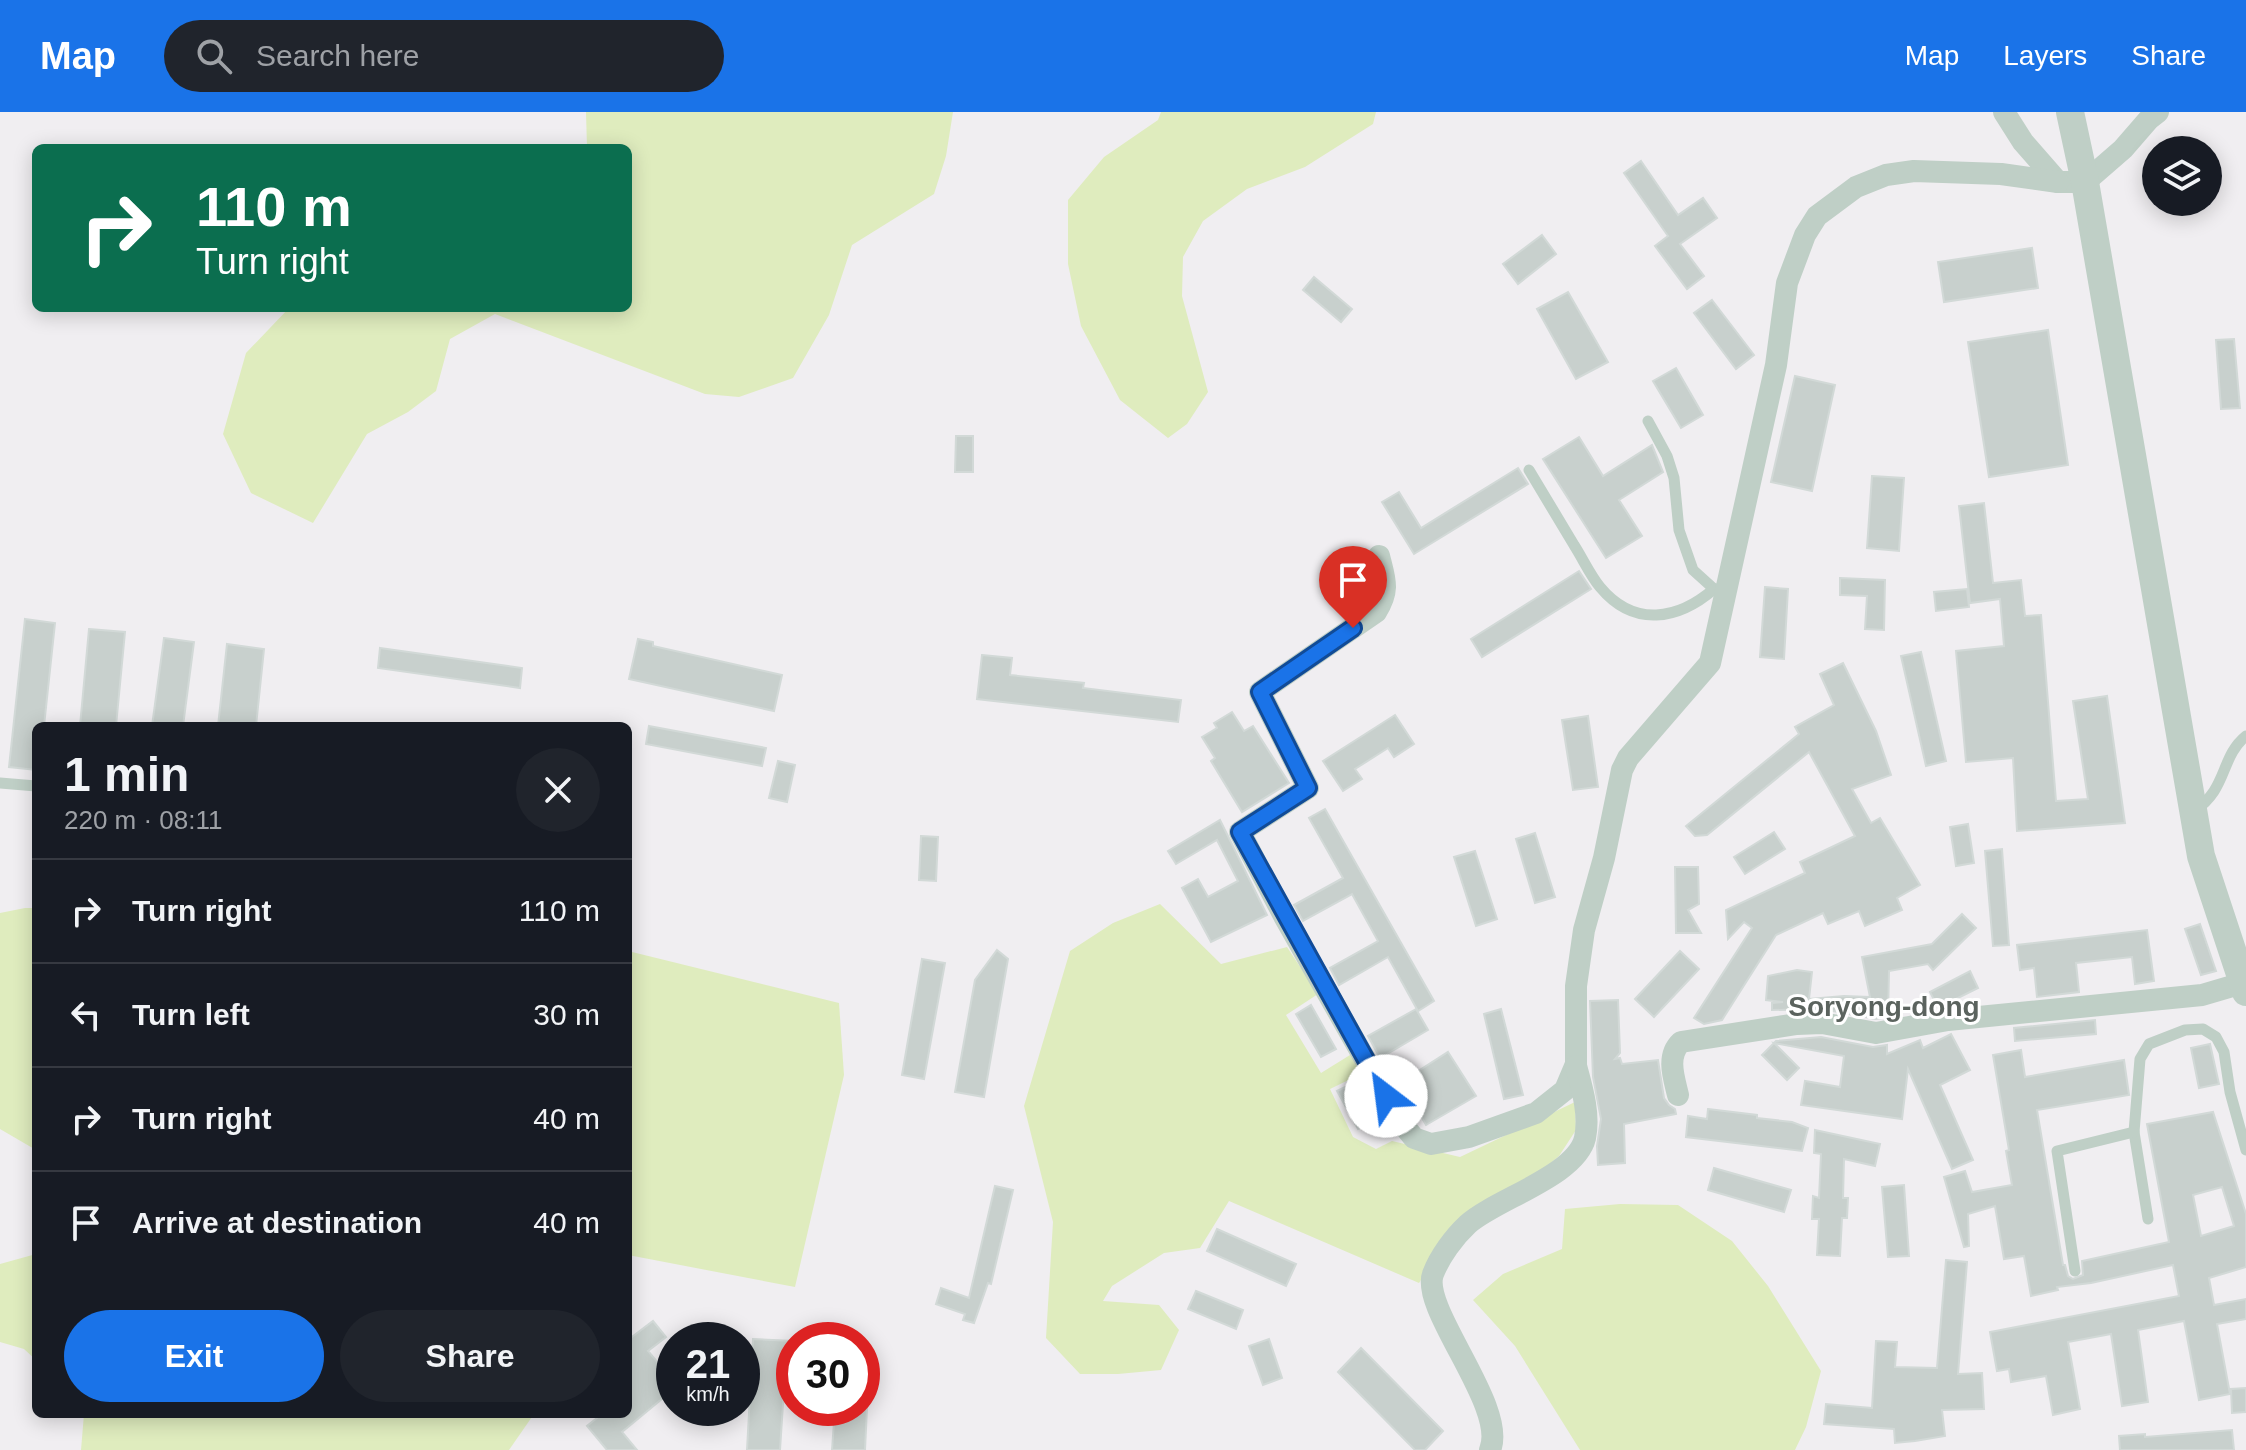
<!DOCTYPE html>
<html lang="en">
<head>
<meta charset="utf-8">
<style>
  body { margin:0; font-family:Arial,sans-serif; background:#20242c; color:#f1f3f6; height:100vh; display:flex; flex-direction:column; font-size:30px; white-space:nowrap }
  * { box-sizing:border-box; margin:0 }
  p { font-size:26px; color:#9ea1a6 }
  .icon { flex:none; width:44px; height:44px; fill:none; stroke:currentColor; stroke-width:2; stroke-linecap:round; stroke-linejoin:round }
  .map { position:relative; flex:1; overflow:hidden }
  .side { position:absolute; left:32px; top:610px; width:600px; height:696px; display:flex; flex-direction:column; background:#171b24; border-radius:12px; box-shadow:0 4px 20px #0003 }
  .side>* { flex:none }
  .banner { position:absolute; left:32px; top:32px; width:600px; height:168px; border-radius:12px; box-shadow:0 4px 20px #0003; background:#0b6e4f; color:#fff; overflow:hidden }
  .tools { position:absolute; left:2142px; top:24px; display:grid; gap:16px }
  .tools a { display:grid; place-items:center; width:80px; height:80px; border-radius:50%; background:#171b24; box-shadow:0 4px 20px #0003; font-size:40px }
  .speed { position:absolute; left:656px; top:1210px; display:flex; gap:16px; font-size:40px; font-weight:700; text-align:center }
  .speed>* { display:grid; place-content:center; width:104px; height:104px; border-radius:50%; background:#171b24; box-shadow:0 4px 20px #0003; line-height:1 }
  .speed small { font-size:20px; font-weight:400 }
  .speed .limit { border:12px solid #d22; background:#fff; color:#111 }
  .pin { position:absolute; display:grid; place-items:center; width:68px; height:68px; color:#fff; margin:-82px -34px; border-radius:50% 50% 50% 0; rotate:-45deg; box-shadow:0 0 8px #0007 }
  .pin .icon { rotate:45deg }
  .me { position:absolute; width:88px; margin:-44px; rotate:330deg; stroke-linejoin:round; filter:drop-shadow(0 0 6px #0008) }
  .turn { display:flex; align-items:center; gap:28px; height:168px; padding:0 32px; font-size:36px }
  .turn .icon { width:104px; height:104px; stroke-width:2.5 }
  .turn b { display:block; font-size:56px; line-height:68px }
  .round { display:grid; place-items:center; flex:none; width:84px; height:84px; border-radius:42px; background:#20242c }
  .overview { display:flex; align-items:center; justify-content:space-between; height:136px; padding:0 32px }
  h1 { font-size:48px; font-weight:700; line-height:60px }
  .primary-button { display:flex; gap:16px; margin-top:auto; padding:16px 32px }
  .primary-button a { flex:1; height:92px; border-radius:48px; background:#1a73e8; color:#fff; font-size:32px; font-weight:700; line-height:92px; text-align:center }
  .primary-button a+a { background:#20242c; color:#f1f3f6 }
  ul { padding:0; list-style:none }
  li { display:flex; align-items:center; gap:24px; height:104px; padding:0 32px; border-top:2px solid #363941 }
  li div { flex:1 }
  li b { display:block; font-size:30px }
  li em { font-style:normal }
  header { display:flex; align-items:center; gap:48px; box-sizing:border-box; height:112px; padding:0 40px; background:#1a73e8; color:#fff }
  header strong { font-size:38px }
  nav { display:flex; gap:44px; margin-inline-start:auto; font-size:28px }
  .search { width:560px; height:72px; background:#20242c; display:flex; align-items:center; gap:20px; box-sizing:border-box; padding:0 28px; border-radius:44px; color:#9ea1a6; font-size:30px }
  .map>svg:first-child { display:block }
  .green { fill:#dfecbe }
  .building { fill:#c8d0cd; stroke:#d2d9d7; stroke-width:2; fill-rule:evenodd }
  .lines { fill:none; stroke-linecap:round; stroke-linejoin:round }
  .service { stroke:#bfcfc6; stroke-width:11 }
  .minor { stroke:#bfcfc6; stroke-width:22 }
  .tertiary { stroke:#bfcfc6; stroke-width:28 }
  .route-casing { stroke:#114b97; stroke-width:20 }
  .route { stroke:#1a73e8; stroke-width:14 }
  .labels { text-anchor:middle; stroke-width:6; stroke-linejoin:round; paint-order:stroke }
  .quarter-label { font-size:28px; font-weight:bold; fill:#5b635e; stroke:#fff }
</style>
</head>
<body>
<header>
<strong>Map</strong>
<div class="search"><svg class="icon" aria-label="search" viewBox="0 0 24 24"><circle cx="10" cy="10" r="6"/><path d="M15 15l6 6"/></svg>Search here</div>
<nav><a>Map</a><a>Layers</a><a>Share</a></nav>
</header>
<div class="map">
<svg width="2246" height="1338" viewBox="0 0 2246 1338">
  <rect width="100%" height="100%" fill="#f0eef1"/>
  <g class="green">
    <path d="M586,0h367l-7,44 -12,38 -82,51 -23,70 -36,63 -54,19 -34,-3 -210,-80 -45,25 -14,52 -28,21 -41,22 -54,89 -62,-30 -28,-59 23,-81 43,-45h339v-160h-41z"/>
    <path d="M1161,0h215l-3,12 -68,43 -58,22 -44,32 -20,36 -1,39 26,96 -21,32 -19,14 -48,-38 -39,-74 -13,-62v-64l36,-43 54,-37z"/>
    <path d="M1160,792l61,60 66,-17 31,47 -32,21 35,58 29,-18 11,19 -31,15 23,48 23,12 16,-8 68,16 115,-55 1,28 -17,26 -129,110 -11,17 -190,-82 -29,47 -36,5 -52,33 -9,15 56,4 20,25 -18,40 -43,4h-38l-34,-36 7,-116 -29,-116 46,-155 43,-28z"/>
    <path d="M25,796h11v242l-36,-21v-216z"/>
    <path d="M628,839l211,52 5,72 -49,212 -167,-32z"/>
    <path d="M1620,1092l58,1 54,36 36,45 53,85 -15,56 -11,23h-215l-65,-104 -42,-46 30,-26 59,-25 3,-40z"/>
    <path d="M36,1142v106l-12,-11 -24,-7v-78z"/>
    <path d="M84,1302h450l-25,36h-428z"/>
  </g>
  <g class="building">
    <path d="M1641,49l37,54 25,-17 14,20 -37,26 24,32 -17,13 -32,-43 13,-10 -44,-63z"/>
    <path d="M1542,123l14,19 -38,30 -15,-20z"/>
    <path d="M2032,136l6,40 -94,14 -6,-40z"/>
    <path d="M1314,165l38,32 -11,13 -38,-32z"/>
    <path d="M1568,180l40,70 -32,17 -39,-70z"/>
    <path d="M1712,188l42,55 -18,14 -42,-56z"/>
    <path d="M2048,218l20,135 -79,12 -21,-135z"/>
    <path d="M2234,227l6,69 -19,1 -5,-69z"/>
    <path d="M1676,256l27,47 -22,13 -28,-47z"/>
    <path d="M1795,264l40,9 -23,106 -41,-9z"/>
    <path d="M956,324h17v36h-18z"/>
    <path d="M1579,325l24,39 49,-31 11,27 -44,28 23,36 -36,22 -63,-99z"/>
    <path d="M1518,356l10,16 -114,70 -32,-52 17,-10 22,36z"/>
    <path d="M1872,364l32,2 -5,73 -32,-3z"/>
    <path d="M1984,391l9,80 28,-3 4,36 16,-1 15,186 32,-2 -15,-98 34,-5 18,127 -108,8 -4,-73 -47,4 -10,-111 48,-5 -4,-47 -30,4 -11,-97z"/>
    <path d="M1579,459l12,18 -109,68 -11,-18z"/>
    <path d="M1840,466l45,2 -1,50 -19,-1 2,-33 -27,-1z"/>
    <path d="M1765,475l23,2 -4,70 -24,-2z"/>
    <path d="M1967,477l2,18 -33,4 -2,-19z"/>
    <path d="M25,507l30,4 -11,103h-8v44l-27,-3z"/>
    <path d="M89,517l36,3 -9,94h-36z"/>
    <path d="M164,526l30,4 -11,84h-31z"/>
    <path d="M638,527l15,3v4l129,29 -8,36 -145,-32z"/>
    <path d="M227,532l37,5 -8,77h-38z"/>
    <path d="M380,536l142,20 -2,20 -142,-20z"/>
    <path d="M1921,540l25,109 -20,5 -25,-110z"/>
    <path d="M982,543l30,3 -2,17 74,8 -1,5 98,12 -3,22 -201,-23z"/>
    <path d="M1843,551l33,68 15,44 -39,14 19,34 9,-5 40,67 -23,13 5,12 -37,16 -6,-15 -31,13 -5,-11 -47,22 -54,85 -18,4 -10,-6 58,-90 -8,-6 -16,17 -2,-29 79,-37 -5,-11 55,-26 -46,-84 -102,83 -12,1 -9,-10 113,-92 -4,-7 39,-22 -14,-31z"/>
    <path d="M1232,600l12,19 9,-5 36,57 -47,29 -31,-51 4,-3 -13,-21 15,-9 -3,-5z"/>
    <path d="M1395,603l19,29 -20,13 -6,-9 -33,21 7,10 -19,12 -20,-30z"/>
    <path d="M1588,604l10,71 -25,3 -11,-70z"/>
    <path d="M649,614l117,22 -4,18 -116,-22z"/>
    <path d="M778,649l17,4 -8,37 -18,-4z"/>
    <path d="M1325,697l109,192 -16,10 -30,-54 -49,28 -9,-17 48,-27 -26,-47 -49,27 -9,-16 49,-27 -34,-60z"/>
    <path d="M1220,708l47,95 -56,27 -29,-54 16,-9 10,18 30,-16 -21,-41 -41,24 -8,-13z"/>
    <path d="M1968,712l6,39 -18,3 -6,-39z"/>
    <path d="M1774,720l11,17 -40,25 -11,-17z"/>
    <path d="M1535,721l20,64 -20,6 -19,-64z"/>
    <path d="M921,724l17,1 -2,44 -17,-1z"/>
    <path d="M2002,737l7,96 -16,1 -8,-95z"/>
    <path d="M1475,739l22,68 -21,7 -22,-69z"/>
    <path d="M1675,755h23l1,37 -11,6 13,23h-25z"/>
    <path d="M1962,802l14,14 -43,42 -5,-6 -39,7 -1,46 -12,2 -54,-10 -50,1v-7l11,-1 -17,-2 2,-24 29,-6 15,2 -3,27 35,-3 26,1 -8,-40 70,-13z"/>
    <path d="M2200,812l16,47 -15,4 -16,-46z"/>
    <path d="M2147,818l7,51 -19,3 -3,-27 -56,6 3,29 -42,5 -3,-29 -14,2 -3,-25z"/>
    <path d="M997,838l11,9 -24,138 -29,-5 20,-112z"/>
    <path d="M1680,839l19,18 -45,48 -19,-18z"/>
    <path d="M922,847l23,4 -21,116 -22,-4z"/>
    <path d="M1970,859l8,17 -40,20 -8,-16z"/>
    <path d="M1618,888l2,53 -5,6 5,-1 2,6 36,-4 6,38 5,7 6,4 1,5 -52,10 1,39 -27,2 -1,-19 4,-27 -8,-42 -3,-76z"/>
    <path d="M1311,893l25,44 -15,8 -25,-43z"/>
    <path d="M1416,897l12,21 -48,28 -12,-22z"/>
    <path d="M1501,897l22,86 -19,4 -20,-85z"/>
    <path d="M2095,908l1,14 -81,7 -1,-13z"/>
    <path d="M1951,922l19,36 -30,15 33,75 -21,9 -44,-100 -6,50 -101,-14 4,-24 35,6 4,-31 -70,-13 25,25 -12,12 -25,-25 14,-14 45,-4 52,10 14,-2v9l33,-14 3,8z"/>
    <path d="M2210,932l9,40 -20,4 -8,-40z"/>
    <path d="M2021,938l4,27 99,-17 5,35 -92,15 26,155h2l3,11 5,3 10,-4 -1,-14 87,-19 -22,-118 66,-12 33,102v53l-37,11 5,27 32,-6v20l-29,5 13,70 -31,6 -15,-79 -46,9 10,72 -26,4 -11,-72 -43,8 12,67 -27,6 -7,-39 -35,6 -2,-13 -12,2 -7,-39 189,-36 -6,-31 -82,18 -34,4 1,3 -27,6 -7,-40 -20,3 -9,-53 -27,8 1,32 -5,1 -20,-70 21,-6 7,21 40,-7 -6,-34 3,-1 -16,-95zM2222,1075l12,39 -33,10 -8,-41z"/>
    <path d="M1448,940l28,44 -50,29 -25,-43z"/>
    <path d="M1355,970l20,38 -17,9 -21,-38z"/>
    <path d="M1708,997l49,6v3l35,4 16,6 -6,23 -116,-14 2,-21 19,3z"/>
    <path d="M1815,1018l65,14 -5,22 -31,-7 -1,39h5l-1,20h-5l-2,38 -23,-1 2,-36h-7l1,-23 6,2 2,-44 -7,-1z"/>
    <path d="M1714,1056l77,22 -7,22 -76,-22z"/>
    <path d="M1904,1073l5,71 -21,1 -6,-70z"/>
    <path d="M995,1074l18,4 -22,94 -3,-1 -14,40 -11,-3 2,-6 -29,-10 5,-16 28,10z"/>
    <path d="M1217,1117l79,35 -10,22 -79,-35z"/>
    <path d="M1946,1148l21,2 -9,112 24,-1 2,36 -42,1 3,26 -30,5 -20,2 -1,-14 -70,-5 2,-20 46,4 4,-67 21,1 -2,25 42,1z"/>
    <path d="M1196,1179l47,19 -7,19 -48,-20z"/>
    <path d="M653,1209l13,16 -18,14 26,31v7l-52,43 15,18h-30l-20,-24 15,-12h26v-74z"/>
    <path d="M753,1227l41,2v32h-9l-5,77h-33z"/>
    <path d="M1269,1227l13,39 -19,7 -14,-39z"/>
    <path d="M1361,1236l82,83 -18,19h-10l-77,-78z"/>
    <path d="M2246,1276v24l-14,1 -1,-24z"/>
    <path d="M835,1296h32l-2,42h-33z"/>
    <path d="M2232,1318l2,20h-114l-1,-14 26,-2v3z"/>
  </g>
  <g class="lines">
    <g class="service">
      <path d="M1648,309l19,35 7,22 5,52 14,40 21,19"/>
      <path d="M1529,358c15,25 30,50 45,75 9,14 16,30 26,42 34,41 78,33 114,2h12"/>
      <path d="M0,671l36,3"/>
      <path d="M2194,699c34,-22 26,-54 52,-75"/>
      <path d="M2148,1107l-14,-87 6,-73 9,-15 36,-14 18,-1 13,8 8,15 6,40 16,58"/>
      <path d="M2075,1159l-18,-120 77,-19"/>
    </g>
    <g class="minor">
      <path d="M2004,0l19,30 35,40h27l38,-33 26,-30 9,-7"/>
      <path d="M1379,444c6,24 11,34 -3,56l-116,80 48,96 -68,44 44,84 116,205 14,17 17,6 38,-7 67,-24 29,-23 11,-26v-78l8,-56 20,-72 18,-88 6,-12 82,-95 66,-298 11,-82 18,-48 12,-19 39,-29 30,-12 28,-4 87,3 57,8"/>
      <path d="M1678,983c-4,-17 -12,-39 3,-53l116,-18 25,-1 54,10 72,-13 254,-25 44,-13"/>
      <path d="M1490,1338c18,-43 -70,-141 -57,-176 7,-18 21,-37 35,-50 28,-25 108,-48 117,-86 5,-24 -3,-50 -9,-72"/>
    </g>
    <path class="tertiary" d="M2070,0l15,70 116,674 45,136"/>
  </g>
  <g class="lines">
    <g class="route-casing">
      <path id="route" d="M1353,516l-93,64 48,96 -68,44 146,264"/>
    </g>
    <use href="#route" class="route"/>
  </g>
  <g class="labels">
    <g class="quarter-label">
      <text x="1884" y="904">Soryong-dong</text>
    </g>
  </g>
</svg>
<div class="tools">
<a><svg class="icon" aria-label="layers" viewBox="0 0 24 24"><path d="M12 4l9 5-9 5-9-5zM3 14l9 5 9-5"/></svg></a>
</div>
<div class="speed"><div>21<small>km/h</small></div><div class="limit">30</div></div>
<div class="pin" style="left:1353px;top:516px;background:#d93025"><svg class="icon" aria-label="arrive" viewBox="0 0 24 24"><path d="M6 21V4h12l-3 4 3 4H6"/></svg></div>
<svg class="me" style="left:1386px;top:984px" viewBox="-20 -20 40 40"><circle r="19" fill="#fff"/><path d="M0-13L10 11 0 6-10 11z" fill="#1a73e8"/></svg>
<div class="banner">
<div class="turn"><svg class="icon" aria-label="right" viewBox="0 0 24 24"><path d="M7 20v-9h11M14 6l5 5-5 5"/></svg><div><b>110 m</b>Turn right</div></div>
</div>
<section class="side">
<div class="overview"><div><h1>1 min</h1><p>220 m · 08:11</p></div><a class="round"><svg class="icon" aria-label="close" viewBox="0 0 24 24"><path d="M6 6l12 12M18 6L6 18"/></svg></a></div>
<ul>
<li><svg class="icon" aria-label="right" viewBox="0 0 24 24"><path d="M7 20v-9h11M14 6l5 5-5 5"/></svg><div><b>Turn right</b></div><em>110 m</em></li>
<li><svg class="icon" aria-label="left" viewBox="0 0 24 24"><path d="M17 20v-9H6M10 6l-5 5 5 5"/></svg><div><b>Turn left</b></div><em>30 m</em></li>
<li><svg class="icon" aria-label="right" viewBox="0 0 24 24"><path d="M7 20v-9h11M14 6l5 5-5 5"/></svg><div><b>Turn right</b></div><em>40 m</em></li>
<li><svg class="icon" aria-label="arrive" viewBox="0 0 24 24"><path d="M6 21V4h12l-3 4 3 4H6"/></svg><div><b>Arrive at destination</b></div><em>40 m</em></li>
</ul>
<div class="primary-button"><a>Exit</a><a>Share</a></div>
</section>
</div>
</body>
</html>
